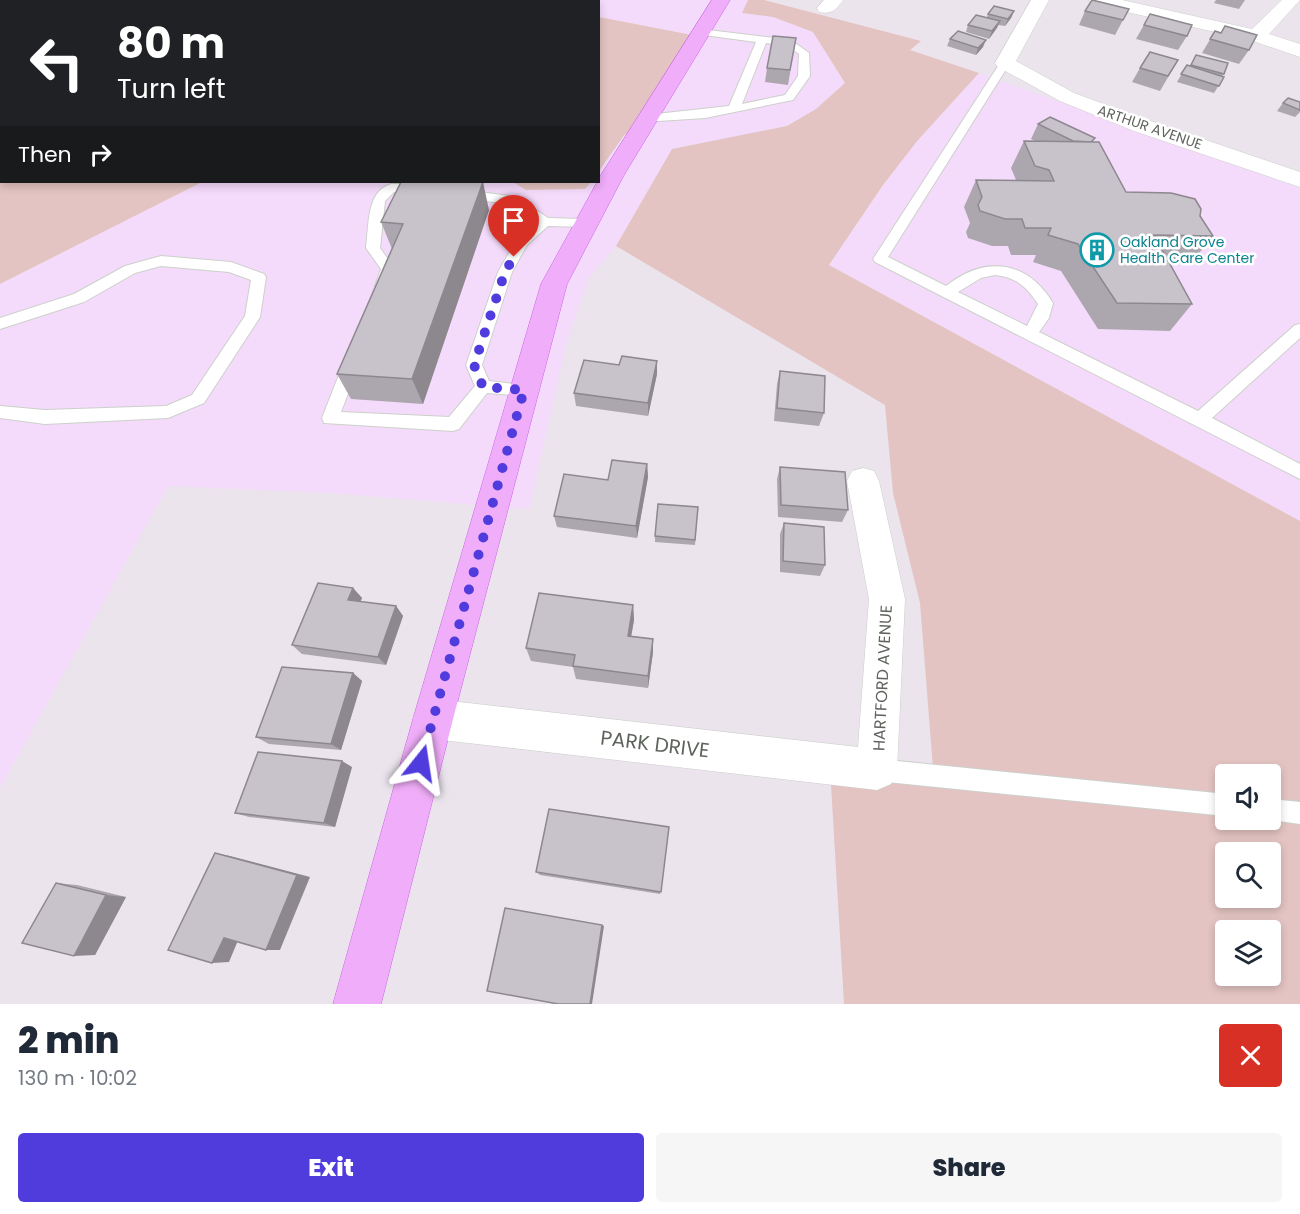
<!DOCTYPE html>
<html lang="en">
<head>
<meta charset="utf-8">
<style>
  body { margin:0; font-family:Poppins,sans-serif; background:#f6f6f7; color:#1f2937; height:100vh; display:flex; flex-direction:column; font-size:22px; white-space:nowrap }
  * { box-sizing:border-box; margin:0 }
  p { font-size:20px; color:#747a83 }
  .icon { flex:none; width:33px; height:33px; fill:none; stroke:currentColor; stroke-width:2; stroke-linecap:round; stroke-linejoin:round }
  .map { position:relative; height:1004px; overflow:hidden }
  .panel { display:flex; flex-direction:column; background:#fff; flex:1 }
  .panel>* { flex:none }
  .hud { position:absolute; left:0px; top:0px; width:600px; height:183px; box-shadow:0 3px 9px #0003; background:#202124; color:#fff; overflow:hidden }
  .fabs { position:absolute; left:1215px; top:764px; display:grid; gap:12px }
  .fabs a { display:grid; place-items:center; width:66px; height:66px; border-radius:6px; background:#fff; box-shadow:0 3px 9px #0003; font-size:30px }
  .pin { position:absolute; display:grid; place-items:center; width:51px; height:51px; color:#fff; margin:-62px -26px; border-radius:50% 50% 50% 0; rotate:-45deg; box-shadow:0 0 6px #0007 }
  .pin .icon { rotate:45deg }
  .me { position:absolute; width:66px; margin:-33px; rotate:15deg; stroke-linejoin:round; filter:drop-shadow(0 0 4px #0008) }
  .turn { display:flex; align-items:center; gap:21px; height:126px; padding:0 18px; font-size:27px }
  .turn .icon { width:78px; height:78px; stroke-width:2.5 }
  .turn b { display:block; font-size:42px; line-height:51px }
  .then { display:flex; align-items:center; height:57px; padding:0 18px; background:#0003; gap:12px; font-size:22px }
  .round { display:grid; place-items:center; flex:none; width:63px; height:63px; border-radius:6px; background:#f6f6f7 }
  .overview { display:flex; align-items:center; justify-content:space-between; height:102px; padding:0 18px }
  h1 { font-size:36px; font-weight:800; line-height:45px }
  .button { display:flex; gap:12px; margin-top:auto; padding:12px 18px }
  .button a { flex:1; height:69px; border-radius:6px; background:#503bdc; color:#fff; font-size:24px; font-weight:800; line-height:69px; text-align:center }
  .button a+a { background:#f6f6f7; color:#1f2937 }
  .map>svg:first-child { display:block }
  .commercial { fill:#f5dbfb }
  .green { fill:#e3c4c2; fill-rule:evenodd }
  .lines { fill:none; stroke-linecap:round; stroke-linejoin:round }
  .lane-casing { stroke:#ccd0ca; stroke-width:2 }
  .street-casing { stroke:#ccd0ca; stroke-width:1 }
  .primary-casing { stroke:#c963e6; stroke-width:1 }
  .lane { fill:#fff; fill-rule:evenodd }
  .street { fill:#fff; fill-rule:evenodd }
  .primary { fill:#f0adf9; fill-rule:evenodd }
  .wall { fill:#aca7af }
  .shaded-wall { fill:#8c888e }
  .building { fill:#c8c2cb; stroke:#8c888e; stroke-width:1.5 }
  .route { stroke:#503bdc; stroke-width:10; stroke-dasharray:0 18 }
  .labels { text-anchor:middle; stroke-width:5; stroke-linejoin:round; paint-order:stroke }
  .far-street-label { font-size:14px; fill:#5e635c; stroke:#fff }
  .far-culture-label { font-size:14px; fill:#0d838f; stroke:#fff; text-anchor:start }
  .street-label { font-size:16px; fill:#5e635c; stroke:#fff }
  .near-street-label { font-size:20px; fill:#5e635c; stroke:#fff }
</style>
</head>
<body>
<div class="map">
<svg width="1300" height="1004" viewBox="0 0 1300 1004">
  <rect width="100%" height="100%" fill="#ebe4ed"/>
  <g class="commercial">
    <path d="M520,0h228l-6,13 31,4 40,15 32,51 -29,26 -29,17 -115,23 -56,97 -27,32 -22,63 -38,168 -199,-16 -162,-7 -168,302v-504l202,-102h311l13,8 59,-1 6,-7h7l1,-11 27,-37 8,6 58,-105 -93,-18 -1,-15 -79,-1z"/>
    <path d="M979,73l321,115v333l-471,-256 54,-80 35,-45z"/>
  </g>
  <g class="green">
    <path d="M0,0h520l-518,2v180h200l-202,102z"/>
    <path d="M748,0h16l157,41 -11,9 69,23 -61,67 -35,45 -54,80 471,256v483h-456l-14,-236 104,13 -14,-178 -27,-110 -8,-88 -269,-159 56,-97 115,-23 29,-17 29,-26 -32,-51 -40,-15 -31,-4zM1226,774h44v45h-44zM1226,852h44v45h-44zM1226,930h44v45h-44z"/>
    <path d="M599,17l93,18 -57,105 -10,-6 -26,37z"/>
    <path d="M513,182h78l-6,7 -59,1z"/>
  </g>
  <g class="lines">
    <g class="lane-casing">
      <g id="lane">
        <path d="M700,29l91,11 18,13 1,23 -17,24 -88,18 -62,4v-6l4,-1 82,-9 27,-64 -60,-8v-4zM766,43l22,3 11,8 -1,22 -13,19 -43,9z"/>
        <path d="M1005,60l5,3 -122,194 58,29c39,-31 81,-26 107,17l-4,15 -10,14 159,79 97,-86 5,-1v14l-88,80 88,46v15l-425,-217 -2,-3 2,-3 125,-193zM995,275c21,2 32,12 43,29l-11,22 -69,-34 23,-14z"/>
        <path d="M391,184h31l6,4 -6,4h-28l-9,9 -5,47 15,21 -6,17 -7,5 -7,-5 6,-17 -15,-21c3,-21 0,-57 25,-64z"/>
        <path d="M464,190l53,7 31,21 38,1 7,4 -7,4 -38,-1 -21,19 -15,27 -30,93 7,16 41,5 2,4 -2,4 -6,2 -37,-3 -28,36 -6,2 -129,-8 -2,-5 22,-56 2,-4h12l2,4 -19,50 108,5 26,-31 -9,-21 32,-93 19,-33 19,-17 -23,-17 -54,-8 -2,-3z"/>
        <path d="M161,256l70,6 33,12 2,3 -6,40 -56,86 -36,15 -123,6 -45,-6v-12l45,4 121,-4 26,-11 53,-79 6,-36 -22,-8 -68,-6 -26,7 -51,29 -84,27v-11l74,-24 51,-28z"/>
        <path d="M877,759l349,35v22l-349,-35 -8,-3 -3,-8 3,-8z"/>
        <path d="M1270,799l30,3v22l-36,-5h6z"/>
      </g>
    </g>
    <g class="street-casing">
      <g id="street">
        <path d="M824,0h19c-6,9 -12,15 -24,12l-2,-4z"/>
        <path d="M1031,0h18l-33,61 58,32 76,28 150,51v15l-166,-56 -74,-30 -62,-34 -3,-4z"/>
        <path d="M1089,0h33l130,29 30,-29h18l-31,34 31,10v13l-50,-17 -158,-36z"/>
        <path d="M863,468l11,3 5,10 26,118 -8,171 -6,14 -14,6 -444,-51 -14,-6 -6,-14 6,-14 14,-6 425,48 11,-148 -22,-118 5,-10z"/>
      </g>
    </g>
    <g class="primary-casing">
      <path id="primary" d="M712,0h18l-106,175 -57,109 -114,435 -72,285h-48l80,-285 128,-435 60,-109z"/>
    </g>
    <use href="#lane" class="lane"/>
    <use href="#street" class="street"/>
    <use href="#primary" class="primary"/>
  </g>
  <g class="wall">
    <path d="M1216,0h29l-6,9 -25,-6z"/>
    <path d="M1129,9l-14,26 -36,-10 6,-14z"/>
    <path d="M1014,11l-3,7 -6,8 -7,-1 -9,14 -23,-7 2,-7 19,-8 1,-3z"/>
    <path d="M1150,14l37,22 -9,14 -42,-11z"/>
    <path d="M1215,31l34,19 -10,14 -37,-11z"/>
    <path d="M796,38l-8,47 -23,-3 2,-14z"/>
    <path d="M950,39l33,8 -7,8 -29,-9z"/>
    <path d="M1196,55l28,19 -2,2 2,1 -10,16 -37,-11 10,-17 3,1z"/>
    <path d="M1178,60l-18,31 -28,-9 8,-14z"/>
    <path d="M1300,102v10l-5,5 -18,-6 6,-8z"/>
    <path d="M1038,124l55,18 33,50 74,24 13,20 -22,27h-22l23,41 -22,27 -72,-2 -37,-58 -28,-9 3,-7h-25l-3,-9h-16l-24,-8 -2,-6 4,-9 -6,-16 12,-27h40l-5,-12 13,-27h11l-4,-2z"/>
    <path d="M489,210l-66,194 -72,-5 -14,-25 55,-125 -11,-27z"/>
    <path d="M780,371l44,42 -5,13 -45,-5 3,-37z"/>
    <path d="M657,374l-9,42 -72,-10 -2,-13z"/>
    <path d="M647,464l1,13 -11,61 -80,-11 -3,-11 54,-36z"/>
    <path d="M780,467l68,43 -6,12 -64,-5 -1,-38z"/>
    <path d="M698,507l-3,38 -40,-3v-6z"/>
    <path d="M784,523l41,42 -5,11 -40,-4v-38z"/>
    <path d="M353,588l9,10 -2,4 36,4 7,10 -17,49 -84,-11 -10,-9z"/>
    <path d="M633,605l1,15 -3,16 22,3v13l-5,36 -72,-9 -3,-12 -42,-6 -5,-13z"/>
    <path d="M353,673l9,8 -21,69 -72,-6 -13,-7z"/>
    <path d="M352,767l-17,60 -86,-10 -14,-4z"/>
    <path d="M669,827l-9,67 -120,-19 -4,-3z"/>
    <path d="M56,883l21,2 49,12 -31,58z"/>
  </g>
  <g class="shaded-wall">
    <path d="M1014,11l-3,7 -6,8 3,-7z"/>
    <path d="M1000,21l-3,7 -8,11 3,-8z"/>
    <path d="M986,40l-3,7 -7,8 2,-7z"/>
    <path d="M483,182l6,28 -66,194 -11,-25z"/>
    <path d="M657,361v13l-9,42v-13z"/>
    <path d="M647,464l1,13 -11,61 -1,-12z"/>
    <path d="M353,588l9,10 -5,12 -9,-10z"/>
    <path d="M633,605l1,15 -5,29 -1,-13z"/>
    <path d="M396,606l7,10 -17,49 -8,-8z"/>
    <path d="M653,639v13l-5,36v-12z"/>
    <path d="M353,673l9,8 -21,69 -10,-6z"/>
    <path d="M342,761l10,6 -17,60 -11,-4z"/>
    <path d="M215,853l15,3 80,21 -30,73h-14z"/>
    <path d="M106,895l20,2 -31,58 -21,1z"/>
    <path d="M602,925l2,1 -12,78h-2z"/>
    <path d="M224,938h15l-10,24 -17,1z"/>
  </g>
  <g class="building">
    <path d="M1092,0l37,9 -6,11 -38,-9z"/>
    <path d="M994,6l20,5 -6,8 -20,-5z"/>
    <path d="M1150,14l42,11 -5,11 -43,-11z"/>
    <path d="M976,15l24,6 -8,10 -24,-6z"/>
    <path d="M1225,26l32,9 -8,15 -39,-11 5,-8 6,2z"/>
    <path d="M958,31l28,9 -8,8 -28,-9z"/>
    <path d="M773,36l23,2 -6,32 -23,-2z"/>
    <path d="M1150,52l28,8 -10,16 -28,-8z"/>
    <path d="M1196,55l32,8 -4,11 -33,-9z"/>
    <path d="M1187,65l37,12 -5,9 -38,-12z"/>
    <path d="M1288,98l12,4v8l-17,-7z"/>
    <path d="M1050,117l45,21 -4,4 -18,-1 -35,-17z"/>
    <path d="M1024,141l75,1 27,50 45,1 24,6 6,10 -1,7 13,20 -59,-1 38,69 -75,-1 -39,-59 -30,-9 3,-7h-26l-3,-9h-17l-25,-8 -2,-6 4,-8 -6,-17 78,1 -5,-11 -14,-4z"/>
    <path d="M401,182h82l-71,197 -75,-5 66,-150 -22,-2z"/>
    <path d="M622,356l35,5 -9,42 -74,-10 10,-33 35,5z"/>
    <path d="M780,371l45,5 -1,37 -47,-5z"/>
    <path d="M612,460l35,4 -11,62 -82,-10 10,-42 44,6z"/>
    <path d="M780,467l65,5 3,38 -67,-5z"/>
    <path d="M658,504l40,3 -3,33 -40,-4z"/>
    <path d="M784,523l40,4 1,38 -42,-4z"/>
    <path d="M318,583l35,5 -5,12 48,6 -18,51 -86,-12z"/>
    <path d="M539,593l94,12 -5,31 25,3 -5,37 -75,-10 2,-11 -49,-7z"/>
    <path d="M282,667l71,6 -22,71 -75,-7z"/>
    <path d="M258,752l84,9 -18,62 -89,-10z"/>
    <path d="M549,809l120,18 -8,65 -125,-20z"/>
    <path d="M215,853l82,22 -31,75 -42,-12 -12,25 -44,-13z"/>
    <path d="M56,883l50,12 -32,61 -52,-13z"/>
    <path d="M505,908l97,17 -12,79h-32l-71,-13z"/>
  </g>
  <g class="lines">
    <path class="route" d="M421,763l103,-373 -41,-3 -9,-22 31,-93 9,-15"/>
  </g>
  <defs>
    <g id="building-ring" transform="scale(1.725)"><circle r="9.5" fill="#fff" stroke="#0f9aa8" stroke-width="1.5"/><path d="M-4-6H4V6H1V3H-1V6H-4ZM-2.5-4.3h1.7v1.8h-1.7ZM.8-4.3h1.7v1.8H.8ZM-2.5-1h1.7V.8h-1.7ZM.8-1h1.7V.8H.8Z" fill="#0f9aa8"/></g>
  </defs>
  <g fill-rule="evenodd">
    <use href="#building-ring" x="1097" y="250"/>
  </g>
  <g class="labels">
    <g class="far-street-label">
      <text transform="translate(1150 127) rotate(19)" y="5">ARTHUR AVENUE</text>
    </g>
    <g class="far-culture-label">
      <text x="1120" y="247">Oakland Grove<tspan x="1120" dy="16">Health Care Center</tspan></text>
    </g>
    <g class="street-label">
      <text transform="translate(882 678) rotate(-87)" y="6">HARTFORD AVENUE</text>
    </g>
    <g class="near-street-label">
      <text transform="translate(655 744) rotate(7)" y="7">PARK DRIVE</text>
    </g>
  </g>
</svg>
<div class="fabs">
<a><svg class="icon" aria-label="sound" viewBox="0 0 24 24"><path d="M4 9h4l5-4v14l-5-4H4zM17 9q2 3 0 6"/></svg></a>
<a><svg class="icon" aria-label="search" viewBox="0 0 24 24"><circle cx="10" cy="10" r="6"/><path d="M15 15l6 6"/></svg></a>
<a><svg class="icon" aria-label="layers" viewBox="0 0 24 24"><path d="M12 4l9 5-9 5-9-5zM3 14l9 5 9-5"/></svg></a>
</div>
<div class="pin" style="left:514px;top:257px;background:#d93025"><svg class="icon" aria-label="arrive" viewBox="0 0 24 24"><path d="M6 21V4h12l-3 4 3 4H6"/></svg></div>
<svg class="me" style="left:421px;top:763px" viewBox="-20 -20 40 40"><path d="M0-17L14 15 0 8-14 15z" fill="#503bdc" stroke="#fff" stroke-width="4"/></svg>
<div class="hud">
<div class="turn"><svg class="icon" aria-label="left" viewBox="0 0 24 24"><path d="M17 20v-9H6M10 6l-5 5 5 5"/></svg><div><b>80 m</b>Turn left</div></div>
<div class="then">Then<svg class="icon" aria-label="right" viewBox="0 0 24 24"><path d="M7 20v-9h11M14 6l5 5-5 5"/></svg></div>
</div>
</div>
<section class="panel">
<div class="overview"><div><h1>2 min</h1><p>130 m · 10:02</p></div><a class="round" style="background:#d93025;color:#fff"><svg class="icon" aria-label="close" viewBox="0 0 24 24"><path d="M6 6l12 12M18 6L6 18"/></svg></a></div>
<div class="button"><a>Exit</a><a>Share</a></div>
</section>
</body>
</html>
